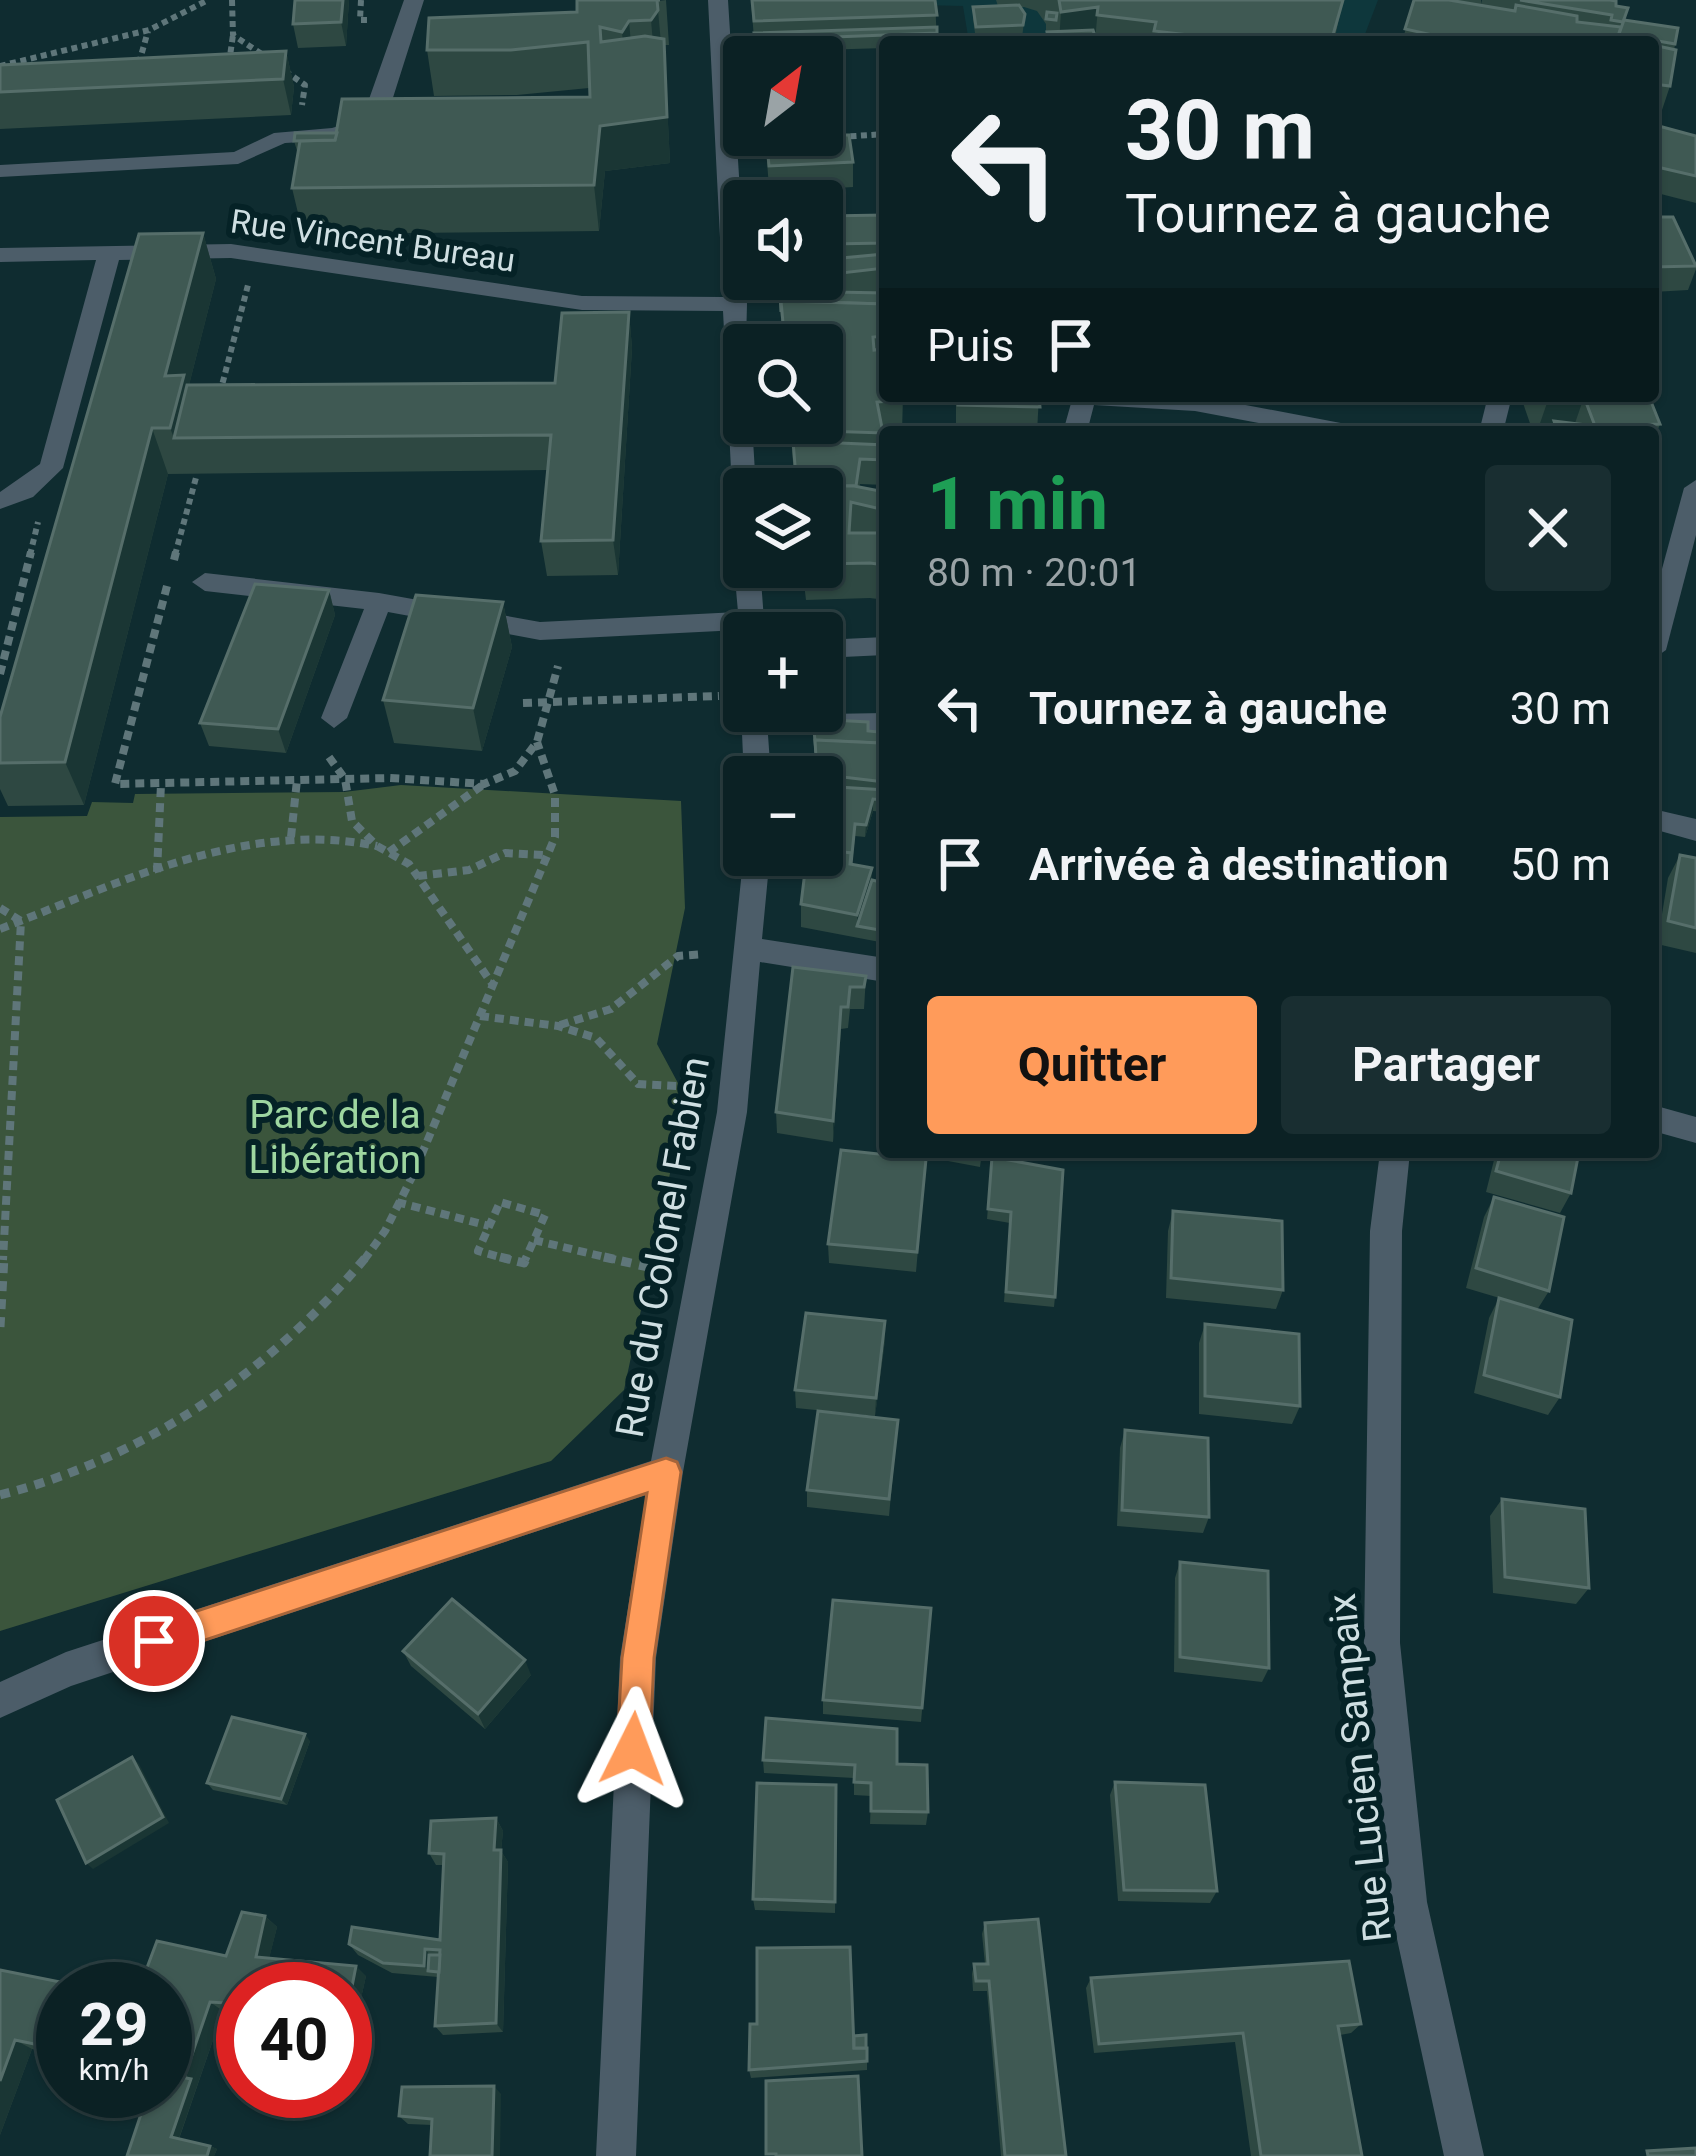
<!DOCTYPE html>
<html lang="fr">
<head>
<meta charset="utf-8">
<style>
  body { margin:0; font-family:Roboto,sans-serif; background:#192e31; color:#f1f3f6; height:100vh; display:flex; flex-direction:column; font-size:45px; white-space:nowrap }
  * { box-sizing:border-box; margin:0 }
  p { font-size:39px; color:#9aa3a6 }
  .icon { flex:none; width:66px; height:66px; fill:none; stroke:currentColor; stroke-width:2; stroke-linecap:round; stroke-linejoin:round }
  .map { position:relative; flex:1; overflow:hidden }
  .side { position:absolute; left:879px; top:426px; width:780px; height:732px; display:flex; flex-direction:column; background:#0b2124; border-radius:12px; box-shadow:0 3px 9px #0004,0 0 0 3px #2b3e41 }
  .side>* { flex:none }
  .top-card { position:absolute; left:879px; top:36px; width:780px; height:366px; border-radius:12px; box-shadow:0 3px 9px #0004,0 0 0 3px #2b3e41; background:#0b2124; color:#f1f3f6; overflow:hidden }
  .needle { width:78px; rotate:31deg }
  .buttons { position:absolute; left:723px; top:36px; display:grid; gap:24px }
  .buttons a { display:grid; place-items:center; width:120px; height:120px; border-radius:12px; background:#0b2124; box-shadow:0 3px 9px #0004,0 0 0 3px #2b3e41; font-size:60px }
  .speed { position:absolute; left:36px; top:1962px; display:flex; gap:24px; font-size:60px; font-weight:700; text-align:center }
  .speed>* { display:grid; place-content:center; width:156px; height:156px; border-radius:50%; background:#0b2124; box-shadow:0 3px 9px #0004,0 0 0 3px #2b3e41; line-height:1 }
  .speed small { font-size:30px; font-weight:400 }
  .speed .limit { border:18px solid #d22; background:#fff; color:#111 }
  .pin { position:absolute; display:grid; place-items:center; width:102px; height:102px; color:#fff; margin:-51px; border:6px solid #fff; border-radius:50%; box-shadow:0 3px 12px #0007 }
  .me { position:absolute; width:132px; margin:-66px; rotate:3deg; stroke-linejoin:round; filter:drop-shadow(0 0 9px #0008) }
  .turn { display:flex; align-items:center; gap:42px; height:252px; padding:0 48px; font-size:54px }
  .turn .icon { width:156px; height:156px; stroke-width:2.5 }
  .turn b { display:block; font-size:84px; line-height:102px }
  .then { display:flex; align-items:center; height:114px; padding:0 48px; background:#0003; gap:24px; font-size:45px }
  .round { display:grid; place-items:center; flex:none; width:126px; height:126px; border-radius:12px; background:#192e31 }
  .headline { display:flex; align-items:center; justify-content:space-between; height:204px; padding:0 48px }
  h1 { font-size:72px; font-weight:700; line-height:90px; color:#1e9e55 }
  .primary-button { display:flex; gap:24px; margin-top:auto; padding:24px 48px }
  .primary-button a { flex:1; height:138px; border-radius:12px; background:#ff9b5a; color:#111; font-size:48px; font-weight:700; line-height:138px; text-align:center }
  .primary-button a+a { background:#192e31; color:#f1f3f6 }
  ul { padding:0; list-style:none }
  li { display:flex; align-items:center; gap:36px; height:156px; padding:0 48px }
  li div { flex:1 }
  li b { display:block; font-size:45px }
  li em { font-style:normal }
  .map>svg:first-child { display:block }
  .built { fill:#0e373c }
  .green { fill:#3b553c }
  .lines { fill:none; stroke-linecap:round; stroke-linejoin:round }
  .path-far2 { stroke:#5f767a; stroke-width:6; stroke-dasharray:6 4.5; stroke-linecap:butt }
  .path-far1 { stroke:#5f767a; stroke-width:8; stroke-dasharray:9 6; stroke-linecap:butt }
  .path { stroke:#5f767a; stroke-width:9; stroke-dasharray:10 8; stroke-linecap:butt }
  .minor { fill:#4c5d69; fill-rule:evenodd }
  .wall { fill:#2e4842 }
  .shaded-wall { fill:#1a3634 }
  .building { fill:#3f5953; stroke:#566e6a; stroke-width:3 }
  .route { fill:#ff9b5a; stroke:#a6653a; stroke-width:3 }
  .labels { text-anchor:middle; stroke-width:12; stroke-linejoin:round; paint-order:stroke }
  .far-street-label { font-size:33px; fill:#cfdfe2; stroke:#052226 }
  .park-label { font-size:39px; fill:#9ed6a0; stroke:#052226 }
  .street-label { font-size:39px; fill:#cfdfe2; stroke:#052226 }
</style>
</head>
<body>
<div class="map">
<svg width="1696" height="2156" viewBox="0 0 1696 2156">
  <rect width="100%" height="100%" fill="#0f2c30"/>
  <path class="built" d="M921,0h457l-16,42h-393l-6,-36 -41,-1z"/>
  <path class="green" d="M401,785l280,16 4,107 -28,136 29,54 -62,292 -73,71 -551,170v-814l87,-1 5,-14 41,1 2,-9 209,-2z"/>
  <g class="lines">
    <g class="path-far2">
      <path d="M232,0l1,35 30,20"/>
      <path d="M361,0l-1,20h10"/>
      <path d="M139,63l9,-32"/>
      <path d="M229,63l4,-28"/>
      <path d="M0,66l149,-36 59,-30"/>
      <path d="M285,71l20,14 -3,20"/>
      <path d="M840,137l45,-3"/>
      <path d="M220,393l28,-108"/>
      <path d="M30,555l8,-33"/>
      <path d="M175,555l22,-81"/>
    </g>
    <g class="path-far1">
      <path d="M174,560l2,-8"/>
      <path d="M167,586l-52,198 275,-6 94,6 31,-13 22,-29 21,-76"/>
      <path d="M0,674l31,-122"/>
      <path d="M523,703l196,-7"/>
      <path d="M329,757l16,22 7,42 25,25 32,18 84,121"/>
      <path d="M291,837l6,-57"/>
      <path d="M389,852l95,-68"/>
      <path d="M157,872l4,-88"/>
      <path d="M418,876l51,-6 36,-17 39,2"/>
      <path d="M0,908l21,13 -18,339"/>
      <path d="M0,929c119,-46 247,-110 377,-83"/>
      <path d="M480,1016l78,10 38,12 42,46 57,3"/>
      <path d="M560,1025l51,-16 67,-53 26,-2"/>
      <path d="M397,1202l92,24"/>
      <path d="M534,1240l83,20"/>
      <path d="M364,1260l21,-29 28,-56 142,-338v-42l-18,-53"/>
      <path d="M511,1260l-33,-9 22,-49 45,13 -20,45"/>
    </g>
    <g class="path">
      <path d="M500,1257l24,6 3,-6"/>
      <path d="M604,1257l57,13"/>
      <path d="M0,1327l4,-70"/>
      <path d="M0,1495c145,-37 270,-123 366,-238"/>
    </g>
    <g class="minor">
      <path d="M404,0h20l-34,107 -13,20 -43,13 -49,3 -47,21 -238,13v-12l234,-13 40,-19 58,-5 30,-9z"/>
      <path d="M708,0h20l19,304 -3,119h8l4,66h-12v8l-12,-8 -9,-178 -141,-1 -351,-52 -112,2 -56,208 -30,29 -33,12v-17l40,-28 56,-204 -96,2v-14l231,-4 351,52 141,1z"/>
      <path d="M1073,396h125l148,28 12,8h-52l-111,-21 -101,-6 -7,27h-24z"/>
      <path d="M1488,396h24l-9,36h-24z"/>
      <path d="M1696,480v55l-30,115 -13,9v-57l31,-114z"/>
      <path d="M744,559v8h16l5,66h-21v7l-5,-10 -199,10 -152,-28 -41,106 -13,10 -13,-10 43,-109 -159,-18 -13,-9 13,-9 174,20 161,29 198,-10 -4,-45z"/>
      <path d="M885,637v18l-63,3v-18z"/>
      <path d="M744,705v6h23v4l118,-2v20l-117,2 3,42 -27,1 -3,-67z"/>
      <path d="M1653,809l43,10v22l-43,-12z"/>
      <path d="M744,851l26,4 -8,84 123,19v24l-125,-20 -13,150 -64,360 -27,186 -20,498h-40l24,-498 26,-163 -575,191 -71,32v-36l66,-30 585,-191 66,-349z"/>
      <path d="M1653,1105l43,12v26l-43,-12z"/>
      <path d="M1380,1152h30l-8,79 -2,412 27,259 57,254h-40l-55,-254 -25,-259 6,-412z"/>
    </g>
  </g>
  <g class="wall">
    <path d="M295,0h54l-3,46 -48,2 -5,-24z"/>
    <path d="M666,0l3,45h-5l6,118 -65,8 -6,60 -296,3 -11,-46 6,-34 -4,-13 43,-8 253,-36 -1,-9 -72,7 -83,1 -7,-46 150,-38z"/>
    <path d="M751,0h184l2,42h-52v6l-130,4z"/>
    <path d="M996,0h347l-9,42h-288v-18l-9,-13 -13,-4h-4l5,7 -3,24 -46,2 -3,-21v-12l25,-1z"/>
    <path d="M1414,0h67v4l1,-4h128l6,6 8,15 51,23 -5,42 -8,24h-9v-68h-251z"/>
    <path d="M286,51l8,36 -3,28 -291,14v-64z"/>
    <path d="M1653,130l43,6v67l-43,-11z"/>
    <path d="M765,135h73l15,27v25l-47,3 32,1 1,24h46v181h18l-1,36h-17v5l-2,1v7h2v40l-25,-1 -1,3 26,5v108l-15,-2 -64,2 -4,-33h20v-78h-27l-5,-66h32v-78h-39l-5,-66h44v-78h-52z"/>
    <path d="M1653,217l43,46v6l-8,21 -35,2z"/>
    <path d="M203,233l13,46 -27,106 366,-2 74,-71 3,36 -14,227 -71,1 -6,-35 7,-71 -380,4 -84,331 -76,1 -8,-17v-72z"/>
    <path d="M956,396h83l-2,36 -81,-2z"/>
    <path d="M1525,396h100l1,4 34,24 -7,18v-10h-120l-10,-29z"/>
    <path d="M329,590l6,25 -49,138 -77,-7 -9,-23z"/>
    <path d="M503,602l9,45 -30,104 -88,-8 -11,-43z"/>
    <path d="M813,719l55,12 11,12 2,13h4l-1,56 -11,-1 -8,26 -10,-1 -3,28 20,4v12l13,3v60l-84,-16v-23l21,-49v-78h-6z"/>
    <path d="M1680,855l16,3v95l-39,-9 11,-66z"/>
    <path d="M793,967l73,9 -2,33h-14l-2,19 -7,1 -8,113 -56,-9 -1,-21z"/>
    <path d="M932,1152h50l-2,15 -48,-9z"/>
    <path d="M1496,1152h83l-8,41 -11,20 -74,-21z"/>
    <path d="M992,1157l63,140 -1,10 -50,-5 6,-79 -23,-4z"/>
    <path d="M926,1159l-10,113 -87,-9 -1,-19z"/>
    <path d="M1494,1197l55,94 -12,19 23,87 -12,18 -74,-22 15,-75 10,-20 24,7 -57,-17 18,-71z"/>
    <path d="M1173,1211l110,79 -7,19 -110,-11 2,-67z"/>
    <path d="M1205,1324l95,82 -8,18 -93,-10v-71z"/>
    <path d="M885,1340l-10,76 -79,-8 -1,-18z"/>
    <path d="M898,1420l-9,96 -82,-9v-17z"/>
    <path d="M1125,1430l84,87 -6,16 -86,-7 3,-78z"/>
    <path d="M1502,1499l87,89 -13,16 -83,-11 -3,-77z"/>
    <path d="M1180,1562l89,106 -7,14 -88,-10 1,-94z"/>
    <path d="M931,1608l-10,114 -98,-8v-14z"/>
    <path d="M403,1651l128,24 -46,54 -74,-63z"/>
    <path d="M310,1741l-23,64 -74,-15 -6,-7z"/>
    <path d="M763,1760l134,4 31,48 -2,13 -56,-1 1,-28 -17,-1v-17l-90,-5z"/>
    <path d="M1115,1782l102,109 -7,12 -92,-2 -8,-106z"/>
    <path d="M836,1785l-1,128 -80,-3 -2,-11z"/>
    <path d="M496,1818l7,13 -2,20 7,11 -5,170 -60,3 -8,-9 3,-49 -46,-4 -34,-18 -9,-11 91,-4 3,-75h-7l-7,-12z"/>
    <path d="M265,1916l12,11 -8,31 97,18 -9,40 -12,-1v-26h-102v24l-20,-2 -44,128 31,7 7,3 -3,7h-87l15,-46 -22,-7 45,-12v-102l61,-33z"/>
    <path d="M985,1923l81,233h-65l-14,-165h-14l-1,-17 2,-10h11l-3,-30z"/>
    <path d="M0,1970l63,19v67l-31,-7 -32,86z"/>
    <path d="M1091,1978l270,46 -10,9 -11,2 22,121h-111l-16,-114 -141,11 -8,-65z"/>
    <path d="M854,2036l13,25v9l-116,8 -2,-8z"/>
    <path d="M501,2094l-69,31 -24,-1 -9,-8z"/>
  </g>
  <g class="shaded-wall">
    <path d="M343,0h6l-3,46 -5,-24z"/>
    <path d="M1098,7l-3,35h-36l2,-30z"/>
    <path d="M658,10l4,45 -7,11 -4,-46z"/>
    <path d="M629,21l4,45 -7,11 -4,-45z"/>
    <path d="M664,39l6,124 -65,8 -6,60 -5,-46 6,-59z"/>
    <path d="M286,51l8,36 -3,28 -8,-36z"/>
    <path d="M203,233l13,46 -28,110 -14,49 -4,-10 -5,-52z"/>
    <path d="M629,312l3,36 -14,227 -5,-35z"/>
    <path d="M1584,397l-12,35 -18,-11 -3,11h-14l10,-29z"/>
    <path d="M152,428l16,46 -84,331 -19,-43z"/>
    <path d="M329,590l6,25 -49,138 -8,-24z"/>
    <path d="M503,602l9,45 -30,104 -9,-43z"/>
    <path d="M873,799v12l-8,26 1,-12z"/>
    <path d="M872,868v23l-15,35v-11z"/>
    <path d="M841,1007v22l-8,113v-21z"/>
    <path d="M885,1321v19l-10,76 1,-18z"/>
    <path d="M525,1660l6,15 -46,54 -7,-15z"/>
    <path d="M305,1734l5,7 -23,64 -6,-6z"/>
    <path d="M132,1757l7,7 30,59 -76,46 -7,-6z"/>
    <path d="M496,1818l7,13 -2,20 7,11 -5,170 -7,-9 -2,-173z"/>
    <path d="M265,1916l12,11 -10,40 -11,-10z"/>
    <path d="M425,1949l9,11 -6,11 -4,-5z"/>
    <path d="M356,1966l10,10 -9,40 -9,-9z"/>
    <path d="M210,2002l13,9 -45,130 -7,-4 20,-58 -6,-4z"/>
    <path d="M15,2040l17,9 -32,86v-54z"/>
    <path d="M494,2086l7,8 -1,62h-8z"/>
    <path d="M210,2146l7,3 -3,7h-7z"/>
  </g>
  <g class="building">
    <path d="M295,0h48l-2,22 -48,2z"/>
    <path d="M577,0h83h-3l1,10 -7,10 -22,1 -7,11 -22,-5 1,15 44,-6 19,3 3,78 -67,9 -6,59 -302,3 8,-47 35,-1 7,-41 248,-2 -2,-55 -77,8h-84l2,-32 148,-6z"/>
    <path d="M752,0h183l2,15 -183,6z"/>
    <path d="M1059,0h284l-12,42h-81l-96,-11 2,-9 -59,-7 1,-8 -37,5z"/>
    <path d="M1414,0h35l66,11 1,-6 61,11v6l44,5 -5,15h-152l-59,-13z"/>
    <path d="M1520,0h90l6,1v5l12,2 -5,14 -12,-2 1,-5z"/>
    <path d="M1019,5l6,9 -2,11 -47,2 -3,-20z"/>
    <path d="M1047,12l10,1 -1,7 -10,-1z"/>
    <path d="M1624,20l54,8 -3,16 -56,-10z"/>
    <path d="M937,27v6l-182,7 -1,-7z"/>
    <path d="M1093,30l4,12h-48l-2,-10z"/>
    <path d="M1618,36l24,6h-26z"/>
    <path d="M1653,45l23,5 -6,36 -17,-2z"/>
    <path d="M286,51l-3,28 -283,13v-27z"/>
    <path d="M836,123l2,12h11l4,27 -84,4 -3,-31h56v-11z"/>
    <path d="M1655,125l41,11v40l-43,-10v-17l6,-16 -6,-1z"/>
    <path d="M295,133h42l-2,7 -41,1z"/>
    <path d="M770,188l68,3 1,22 -14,1 -3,-13h-50z"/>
    <path d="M822,202l3,14 60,-1v28l-55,1v15l55,-5v14l-53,6 1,18 52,1v11l-104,-3v11l-2,-33h43z"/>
    <path d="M1653,217h20l23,49 -43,1z"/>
    <path d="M203,233l-38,143 19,-1 -14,53h-18l-87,334 -65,1v-46l139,-483z"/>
    <path d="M781,301l104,3v32l-12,1 1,13 11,-1v47h18v4l-26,2 6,31 -90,-3 -1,-7h30v-78h-37z"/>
    <path d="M629,312l-16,228 -72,1 10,-106 -377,3 13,-53 368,-2 7,-70z"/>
    <path d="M958,396h81l1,11 -82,-2z"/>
    <path d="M1544,396h81l1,4 24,-1 10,25 -22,1 3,7h-83l-4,-11 41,5 -11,-29 -37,6z"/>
    <path d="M793,441l92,4v15l-25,-1 -4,27h-59v3z"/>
    <path d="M797,486h57l31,6v18l-34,-8 -2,31h36v32l-15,-2 -48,1v-75h-25z"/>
    <path d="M255,584l74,6 -51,139 -78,-6z"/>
    <path d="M416,595l87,7 -30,106 -90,-8z"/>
    <path d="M813,719l55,3v9l11,1 -1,11 -63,-3 1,12z"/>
    <path d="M815,740l65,3 1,13h4v26l-68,-8z"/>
    <path d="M822,786l63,4 -1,10 -11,-1 -7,26 -11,-1 -4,40v-11l-29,-4z"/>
    <path d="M822,849l29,4 -1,11 22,4 -15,47 -56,-11 6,-49h15z"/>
    <path d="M1680,855l16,3v70l-28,-7z"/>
    <path d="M872,880l13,3v48l-28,-5z"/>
    <path d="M793,967l73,9 -2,11h-14l-2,20h-7l-8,114 -57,-9z"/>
    <path d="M841,1150l85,9 -9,93 -89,-8z"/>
    <path d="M958,1152h24l-1,4z"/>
    <path d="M1501,1152h78l-8,41 -75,-22z"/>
    <path d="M992,1157l71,13 -8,127 -49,-5 5,-80 -23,-3z"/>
    <path d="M1494,1197l70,20 -15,74 -73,-23z"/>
    <path d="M1173,1211l109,10 1,69 -112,-12z"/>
    <path d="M1499,1298l73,22 -12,77 -76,-22z"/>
    <path d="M806,1313l79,8 -9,77 -81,-8z"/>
    <path d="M1205,1324l94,10 1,72 -95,-10z"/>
    <path d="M818,1411l80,9 -9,79 -82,-9z"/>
    <path d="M1125,1430l83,8 1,79 -87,-7z"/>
    <path d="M1502,1499l83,10 4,79 -84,-11z"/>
    <path d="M1180,1562l88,9 1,97 -89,-11z"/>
    <path d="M452,1599l73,61 -47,54 -75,-63z"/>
    <path d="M833,1600l98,8 -9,100 -99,-8z"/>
    <path d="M232,1717l73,17 -24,65 -74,-16z"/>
    <path d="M766,1718l131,11v35l30,1 1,47 -57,-1v-28l-17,-1 1,-17 -92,-5z"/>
    <path d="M132,1757l31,60 -77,46 -29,-63z"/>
    <path d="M1115,1782l90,3 12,106 -93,-1z"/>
    <path d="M757,1783l79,2 -1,117 -82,-3z"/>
    <path d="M496,1818l-2,32h7l-5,173 -61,3 5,-76 -15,-1 -1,17 -41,-3 -34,-19 3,-17 88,13 4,-86 -15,-1 2,-32z"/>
    <path d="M242,1912l23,4 -9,41 100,9 -8,41h-3v-18h-102v15l-33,-2 -25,73 -20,-4v-82h-26l18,-48 69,15z"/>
    <path d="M1038,1919l28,237h-61l-16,-175h-13l-2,-17h14l-3,-41z"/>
    <path d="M850,1947l4,101h13v13l-118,9 1,-46h7v-76z"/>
    <path d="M429,1955h11l-1,17 -11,-1z"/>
    <path d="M1349,1961l12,63 -23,2 24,130h-101l-18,-123 -144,11 -8,-66z"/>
    <path d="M0,1970l95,19h-32v61l-48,-10 -15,41z"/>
    <path d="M866,2035v13h-12v-12z"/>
    <path d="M165,2074l26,5 -20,58 39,9 -3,10h-80l16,-48 -23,-5 4,-12h41z"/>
    <path d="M858,2076l4,80h-86v-2h-10v-73z"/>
    <path d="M494,2086l-2,70h-62l2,-37 -33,-3 3,-29z"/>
    <path d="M1696,2148v8h-48l-1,-5z"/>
  </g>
  <path class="route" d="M666,1458l11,4 4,10 -27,186 -4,91 -5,12 -12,5 -11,-5 -5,-12 5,-91 25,-165 -493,164 -11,-5 -5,-11 5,-11 11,-5z"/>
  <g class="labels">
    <g class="far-street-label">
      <text transform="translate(373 240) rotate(8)" y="12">Rue Vincent Bureau</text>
    </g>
    <g class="park-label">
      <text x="335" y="1128">Parc de la<tspan x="335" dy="45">Libération</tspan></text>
    </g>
    <g class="street-label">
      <text transform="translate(662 1247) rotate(-80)" y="14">Rue du Colonel Fabien</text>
      <text transform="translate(1359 1768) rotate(-96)" y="14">Rue Lucien Sampaix</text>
    </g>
  </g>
</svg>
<div class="buttons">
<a><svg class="needle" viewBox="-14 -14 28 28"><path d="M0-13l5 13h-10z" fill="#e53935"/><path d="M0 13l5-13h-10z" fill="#9aa3a6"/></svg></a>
<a><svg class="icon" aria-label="sound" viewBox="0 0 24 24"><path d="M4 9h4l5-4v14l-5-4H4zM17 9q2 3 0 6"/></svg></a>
<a><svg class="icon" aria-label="search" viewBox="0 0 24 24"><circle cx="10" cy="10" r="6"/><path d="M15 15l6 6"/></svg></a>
<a><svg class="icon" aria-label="layers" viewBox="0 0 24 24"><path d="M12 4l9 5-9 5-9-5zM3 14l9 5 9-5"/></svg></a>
<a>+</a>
<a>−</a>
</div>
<div class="speed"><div>29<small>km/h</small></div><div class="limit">40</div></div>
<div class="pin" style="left:154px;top:1641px;background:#d93025"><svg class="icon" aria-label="arrive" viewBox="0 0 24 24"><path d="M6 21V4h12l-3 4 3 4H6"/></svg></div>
<svg class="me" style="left:633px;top:1749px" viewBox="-20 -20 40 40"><path d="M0-17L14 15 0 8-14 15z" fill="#ff9b5a" stroke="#fff" stroke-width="4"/></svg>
<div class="top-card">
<div class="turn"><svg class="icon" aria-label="left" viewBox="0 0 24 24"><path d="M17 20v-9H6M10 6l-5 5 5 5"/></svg><div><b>30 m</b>Tournez à gauche</div></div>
<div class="then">Puis<svg class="icon" aria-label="arrive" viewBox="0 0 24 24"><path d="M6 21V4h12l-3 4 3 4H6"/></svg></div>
</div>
<section class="side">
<div class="headline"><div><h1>1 min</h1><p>80 m · 20:01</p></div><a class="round"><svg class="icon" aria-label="close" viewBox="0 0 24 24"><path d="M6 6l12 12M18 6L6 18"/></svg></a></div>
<ul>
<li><svg class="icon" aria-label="left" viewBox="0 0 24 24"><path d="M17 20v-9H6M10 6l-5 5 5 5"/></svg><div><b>Tournez à gauche</b></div><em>30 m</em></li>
<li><svg class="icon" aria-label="arrive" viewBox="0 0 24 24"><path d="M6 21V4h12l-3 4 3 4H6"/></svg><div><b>Arrivée à destination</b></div><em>50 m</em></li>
</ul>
<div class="primary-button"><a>Quitter</a><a>Partager</a></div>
</section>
</div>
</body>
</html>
